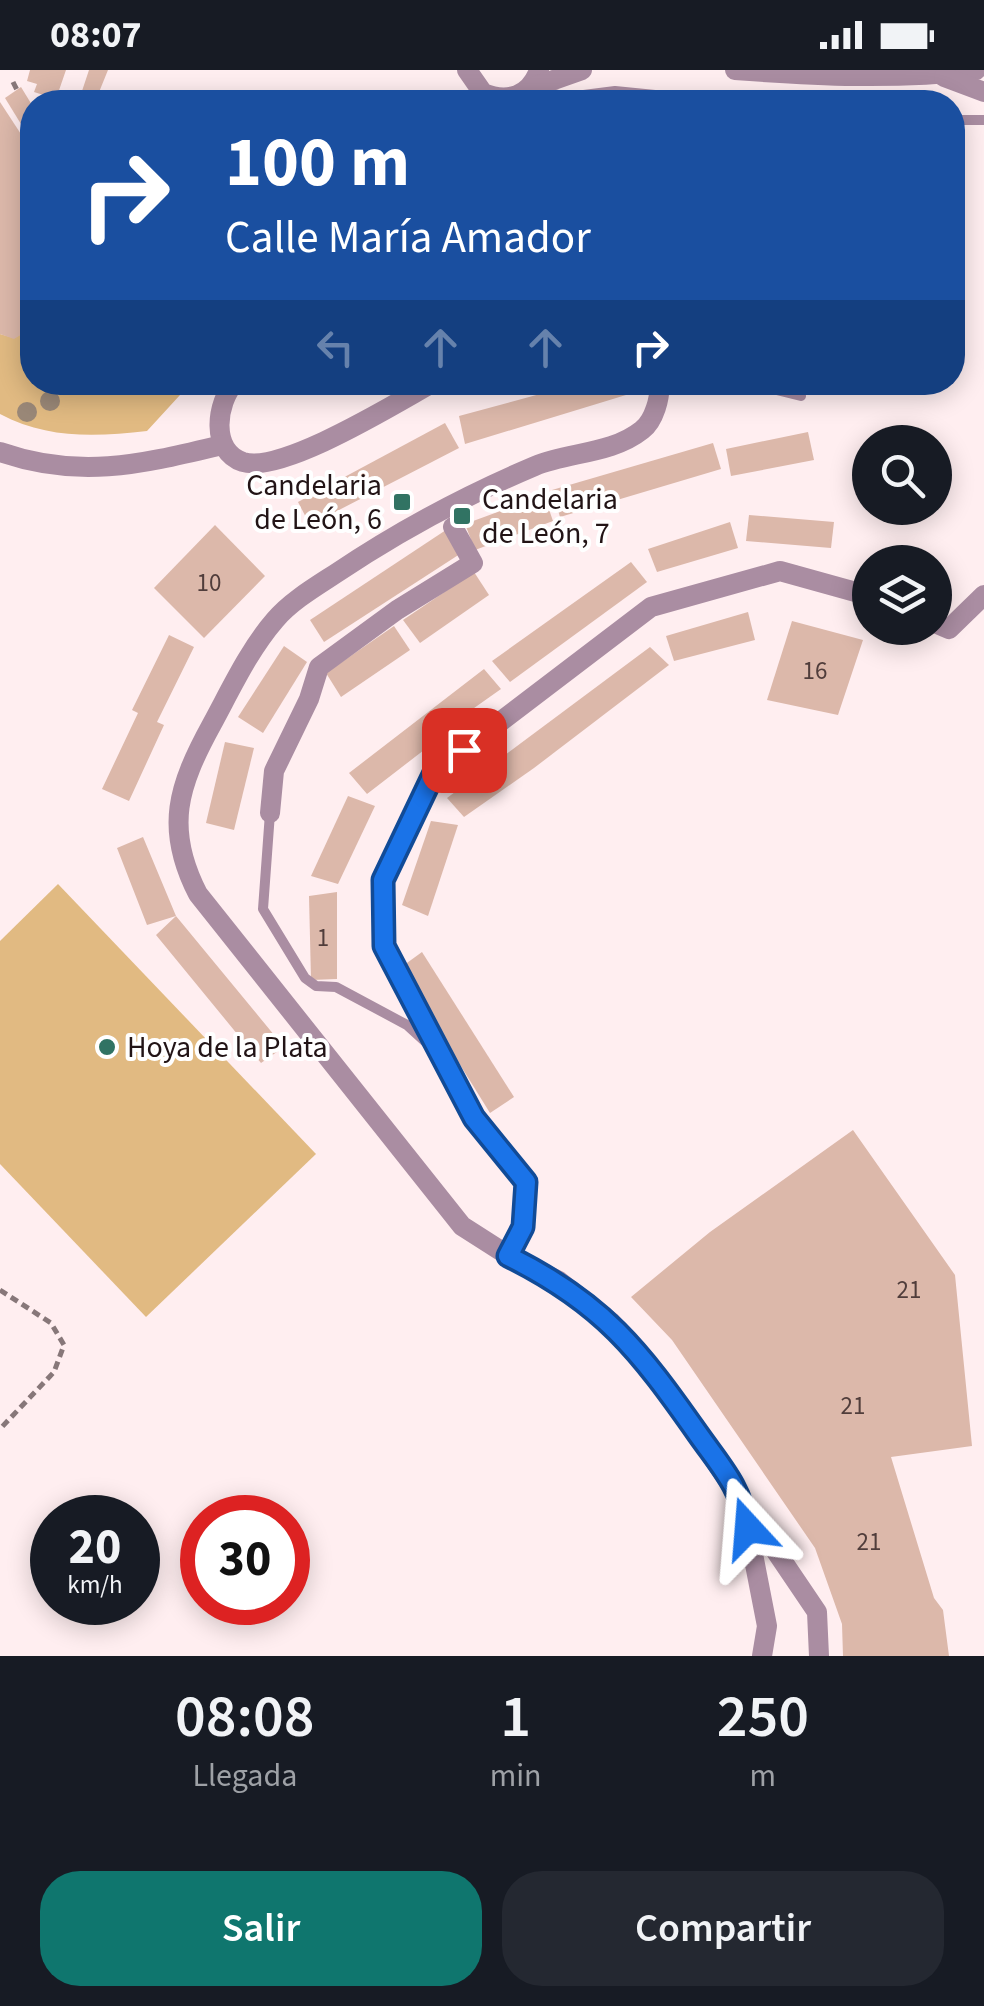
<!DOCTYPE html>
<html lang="es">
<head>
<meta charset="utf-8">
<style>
  body { margin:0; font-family:"Source Sans 3",sans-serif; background:#242831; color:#f1f3f6; height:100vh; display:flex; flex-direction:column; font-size:38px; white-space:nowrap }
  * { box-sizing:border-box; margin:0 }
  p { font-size:32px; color:#9ea1a6 }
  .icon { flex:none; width:55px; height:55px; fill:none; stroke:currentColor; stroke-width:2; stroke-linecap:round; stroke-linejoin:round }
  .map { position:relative; height:1586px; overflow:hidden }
  .drawer { display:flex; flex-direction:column; background:#171b24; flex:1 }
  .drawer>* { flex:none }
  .hud { position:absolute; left:20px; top:20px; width:945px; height:305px; border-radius:40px; box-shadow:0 5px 25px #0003; background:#1a4fa0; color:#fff; overflow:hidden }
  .fabs { position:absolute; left:852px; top:355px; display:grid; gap:20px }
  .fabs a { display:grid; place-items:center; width:100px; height:100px; border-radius:50%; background:#171b24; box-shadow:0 5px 25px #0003; font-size:50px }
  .speed { position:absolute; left:30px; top:1425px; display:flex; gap:20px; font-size:50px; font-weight:700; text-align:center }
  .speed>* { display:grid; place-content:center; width:130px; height:130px; border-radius:50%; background:#171b24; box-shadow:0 5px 25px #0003; line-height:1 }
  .speed small { font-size:25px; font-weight:400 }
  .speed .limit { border:15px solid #d22; background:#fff; color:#111 }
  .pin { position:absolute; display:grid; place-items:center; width:85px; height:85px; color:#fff; margin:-42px; border-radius:20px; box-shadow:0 5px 15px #0006 }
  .me { position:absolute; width:110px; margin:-55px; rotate:341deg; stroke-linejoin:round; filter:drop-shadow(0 0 8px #0008) }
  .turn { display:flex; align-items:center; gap:35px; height:210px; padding:0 40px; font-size:45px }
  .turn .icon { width:130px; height:130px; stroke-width:2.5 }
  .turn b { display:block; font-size:70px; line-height:85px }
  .lanes { display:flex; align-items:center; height:95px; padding:0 40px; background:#0003; justify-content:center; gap:50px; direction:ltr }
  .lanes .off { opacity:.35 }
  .eta { display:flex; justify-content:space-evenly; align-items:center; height:170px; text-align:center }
  .eta b { font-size:60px; font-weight:600; line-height:70px }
  .button { display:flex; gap:20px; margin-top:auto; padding:20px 40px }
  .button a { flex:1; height:115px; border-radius:40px; background:#0f766e; color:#fff; font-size:40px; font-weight:600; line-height:115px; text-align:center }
  .button a+a { background:#242831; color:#f1f3f6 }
  .status { display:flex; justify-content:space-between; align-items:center; height:70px; padding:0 50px; background:#171b24; direction:ltr }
  .status svg { height:28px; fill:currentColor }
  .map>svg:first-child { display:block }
  .green { fill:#e1ba82 }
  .building { fill:#dcb8aa }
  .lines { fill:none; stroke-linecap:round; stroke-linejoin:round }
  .path { stroke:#877779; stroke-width:5; stroke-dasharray:8 5; stroke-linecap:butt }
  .lane { stroke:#aa8da2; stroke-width:10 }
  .street { stroke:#aa8da2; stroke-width:20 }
  .tree { fill:#998777 }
  .route-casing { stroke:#114b97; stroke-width:25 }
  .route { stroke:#1a73e8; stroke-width:18 }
  .poi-dot { fill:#317363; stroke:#fff; stroke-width:4 }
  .labels { text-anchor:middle; stroke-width:8; stroke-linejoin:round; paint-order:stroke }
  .number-label { font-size:25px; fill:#503d3b }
  .poi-label { font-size:30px; fill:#221416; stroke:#fff; text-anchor:start }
</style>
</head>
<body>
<div class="status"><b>08:07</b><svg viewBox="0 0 49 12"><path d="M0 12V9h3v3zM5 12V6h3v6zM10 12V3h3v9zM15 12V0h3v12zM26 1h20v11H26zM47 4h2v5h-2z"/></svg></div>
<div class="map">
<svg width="984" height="1586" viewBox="0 0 984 1586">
  <rect width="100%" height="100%" fill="#ffeef0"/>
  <g class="green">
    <path d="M32,258v54h126l7,6 6,-5h20l-44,48c-52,6 -100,8 -147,-17v-80l14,4z"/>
    <path d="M58,814l258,270 -170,163 -146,-153v-223z"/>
  </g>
  <g class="building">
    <path d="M30,0h36l-10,29 -22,-7 3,-8 -10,-3z"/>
    <path d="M89,0h19l-13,32h-23l2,-6 10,3 2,-7 -4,-1z"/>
    <path d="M21,17l11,18v37l-27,-44z"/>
    <path d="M0,32l32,49v177l-18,11 -14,-5z"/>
    <path d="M565,312h58l3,13 -161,49 -6,-28 81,-22 -1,-4z"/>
    <path d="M445,353l14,25 -149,77 -12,-23z"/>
    <path d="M808,362l6,28 -83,16 -5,-27z"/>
    <path d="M713,373l8,26 -161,48 -8,-27z"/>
    <path d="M544,425l9,26 -78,29 -10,-26z"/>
    <path d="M749,445l85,7 -3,26 -85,-7z"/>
    <path d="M730,452l8,26 -81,24 -9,-23z"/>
    <path d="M215,455l50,51 -61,62 -50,-50z"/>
    <path d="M449,458l14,24 -139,90 -14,-22z"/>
    <path d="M631,492l16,20 -137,100 -18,-21z"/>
    <path d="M474,502l15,23 -69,48 -17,-23z"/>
    <path d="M748,542l7,28 -81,21 -8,-25z"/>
    <path d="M792,551l71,19 -25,75 -71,-15z"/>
    <path d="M394,556l16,24 -69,47 -15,-24z"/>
    <path d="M169,565l25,12 -37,75 7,3 -35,76 -27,-12 36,-76 -6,-3z"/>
    <path d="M284,576l23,16 -44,71 -25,-16z"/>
    <path d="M650,577l19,18 -135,103 -70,49 -17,-19z"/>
    <path d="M484,599l17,20 -68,48 4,3 -70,54 -18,-21z"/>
    <path d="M225,672l29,6 -20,82 -28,-7z"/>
    <path d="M348,726l27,10 -37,78 -27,-8z"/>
    <path d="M431,751l27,4 -30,91 -26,-11z"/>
    <path d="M143,767l33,79 108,131 -23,16 -105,-128 20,-19 -29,9 -30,-77z"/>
    <path d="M337,822v87l-26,1 -2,-84z"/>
    <path d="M422,882l92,145 -24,16 -90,-145z"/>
    <path d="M853,1060l102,145 17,171 -81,11 43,141 9,12 6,46h-106l-1,-32 -27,-76 -143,-208 -41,-43 79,-65z"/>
  </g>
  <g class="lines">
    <g class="path">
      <path d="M13,12l4,8"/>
      <path d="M0,1220l51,33 13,22 -10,27 -54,57"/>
    </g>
    <g class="lane">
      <path d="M534,20l34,7 47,-6 110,11"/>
      <path d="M952,50h32"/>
      <path d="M744,312l57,14"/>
      <path d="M270,743l-7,96 42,69 11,8 20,1 71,38 23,21"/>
    </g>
    <g class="street">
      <path d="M467,0l16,23c25,10 47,3 56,-23"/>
      <path d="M735,0c80,6 162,10 241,0"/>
      <path d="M944,7l40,15"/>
      <path d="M528,19l54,-19"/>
      <path d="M235,312c-19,21 -25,69 8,80 39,12 153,-59 191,-80"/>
      <path d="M659,312c2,15 -5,39 -17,48 -30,24 -73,22 -107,36 -71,30 -136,65 -200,108 -20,13 -45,28 -60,46 -26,30 -44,69 -63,104 -34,62 -48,104 -14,170l264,332 47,30 50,25 52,41 43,49 163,241 2,44"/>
      <path d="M0,382c80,28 142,12 222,-7"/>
      <path d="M935,553l14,6 35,-34"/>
      <path d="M270,743l4,-42 35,-72 10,-32 78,-57 76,-47 -20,-36"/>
      <path d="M509,1186l14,-29 2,-45 -51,-64 -90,-172 -1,-66 50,-107 218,-166 129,-36 90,25"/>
      <path d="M744,1438l23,118 -5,30"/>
    </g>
  </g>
  <g class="tree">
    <circle cx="50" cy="331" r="10"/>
    <circle cx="27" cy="342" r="10"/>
  </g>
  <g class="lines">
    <g class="route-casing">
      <path id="route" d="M464,680l-30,23 -51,107 1,66 90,172 52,64 -3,45 -15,29c95,47 131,94 190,178 24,34 42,52 50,94"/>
    </g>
    <use href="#route" class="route"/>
  </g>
  <g class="poi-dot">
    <rect x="392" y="422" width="20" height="20" rx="5"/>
    <rect x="452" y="436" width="20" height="20" rx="5"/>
    <circle cx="107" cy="977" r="10"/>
  </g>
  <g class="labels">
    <g class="number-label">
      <text x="209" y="521">10</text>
      <text x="815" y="609">16</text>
      <text x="323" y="876">1</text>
      <text x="909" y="1228">21</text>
      <text x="853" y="1344">21</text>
      <text x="869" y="1480">21</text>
    </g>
    <g class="poi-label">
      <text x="382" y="425" text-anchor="end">Candelaria<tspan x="382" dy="34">de León, 6</tspan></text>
      <text x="482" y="439">Candelaria<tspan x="482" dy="34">de León, 7</tspan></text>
      <text x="127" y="987">Hoya de la Plata</text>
    </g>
  </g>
</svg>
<div class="fabs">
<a><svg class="icon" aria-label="search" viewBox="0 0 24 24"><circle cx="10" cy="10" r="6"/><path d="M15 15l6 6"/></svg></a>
<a><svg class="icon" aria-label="layers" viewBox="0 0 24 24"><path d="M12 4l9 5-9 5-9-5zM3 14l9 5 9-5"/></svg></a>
</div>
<div class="speed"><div>20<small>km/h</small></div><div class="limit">30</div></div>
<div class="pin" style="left:464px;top:680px;background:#d93025"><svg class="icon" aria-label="arrive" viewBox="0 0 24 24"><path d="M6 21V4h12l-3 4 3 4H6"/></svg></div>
<svg class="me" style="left:748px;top:1458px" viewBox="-20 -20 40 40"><path d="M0-17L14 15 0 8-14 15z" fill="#1a73e8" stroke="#fff" stroke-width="4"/></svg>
<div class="hud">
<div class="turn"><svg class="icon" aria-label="right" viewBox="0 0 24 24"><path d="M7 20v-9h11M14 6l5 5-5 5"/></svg><div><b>100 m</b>Calle María Amador</div></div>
<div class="lanes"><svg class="icon off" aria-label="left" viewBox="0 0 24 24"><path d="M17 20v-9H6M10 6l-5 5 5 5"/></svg><svg class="icon off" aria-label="ahead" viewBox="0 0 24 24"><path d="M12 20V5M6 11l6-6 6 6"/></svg><svg class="icon off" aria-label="ahead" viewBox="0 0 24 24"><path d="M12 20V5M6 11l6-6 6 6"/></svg><svg class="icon" aria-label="right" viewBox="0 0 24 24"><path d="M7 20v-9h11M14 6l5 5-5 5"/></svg></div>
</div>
</div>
<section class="drawer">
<div class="eta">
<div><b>08:08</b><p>Llegada</p></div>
<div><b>1</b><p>min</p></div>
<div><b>250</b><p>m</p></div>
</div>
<div class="button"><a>Salir</a><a>Compartir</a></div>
</section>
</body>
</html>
